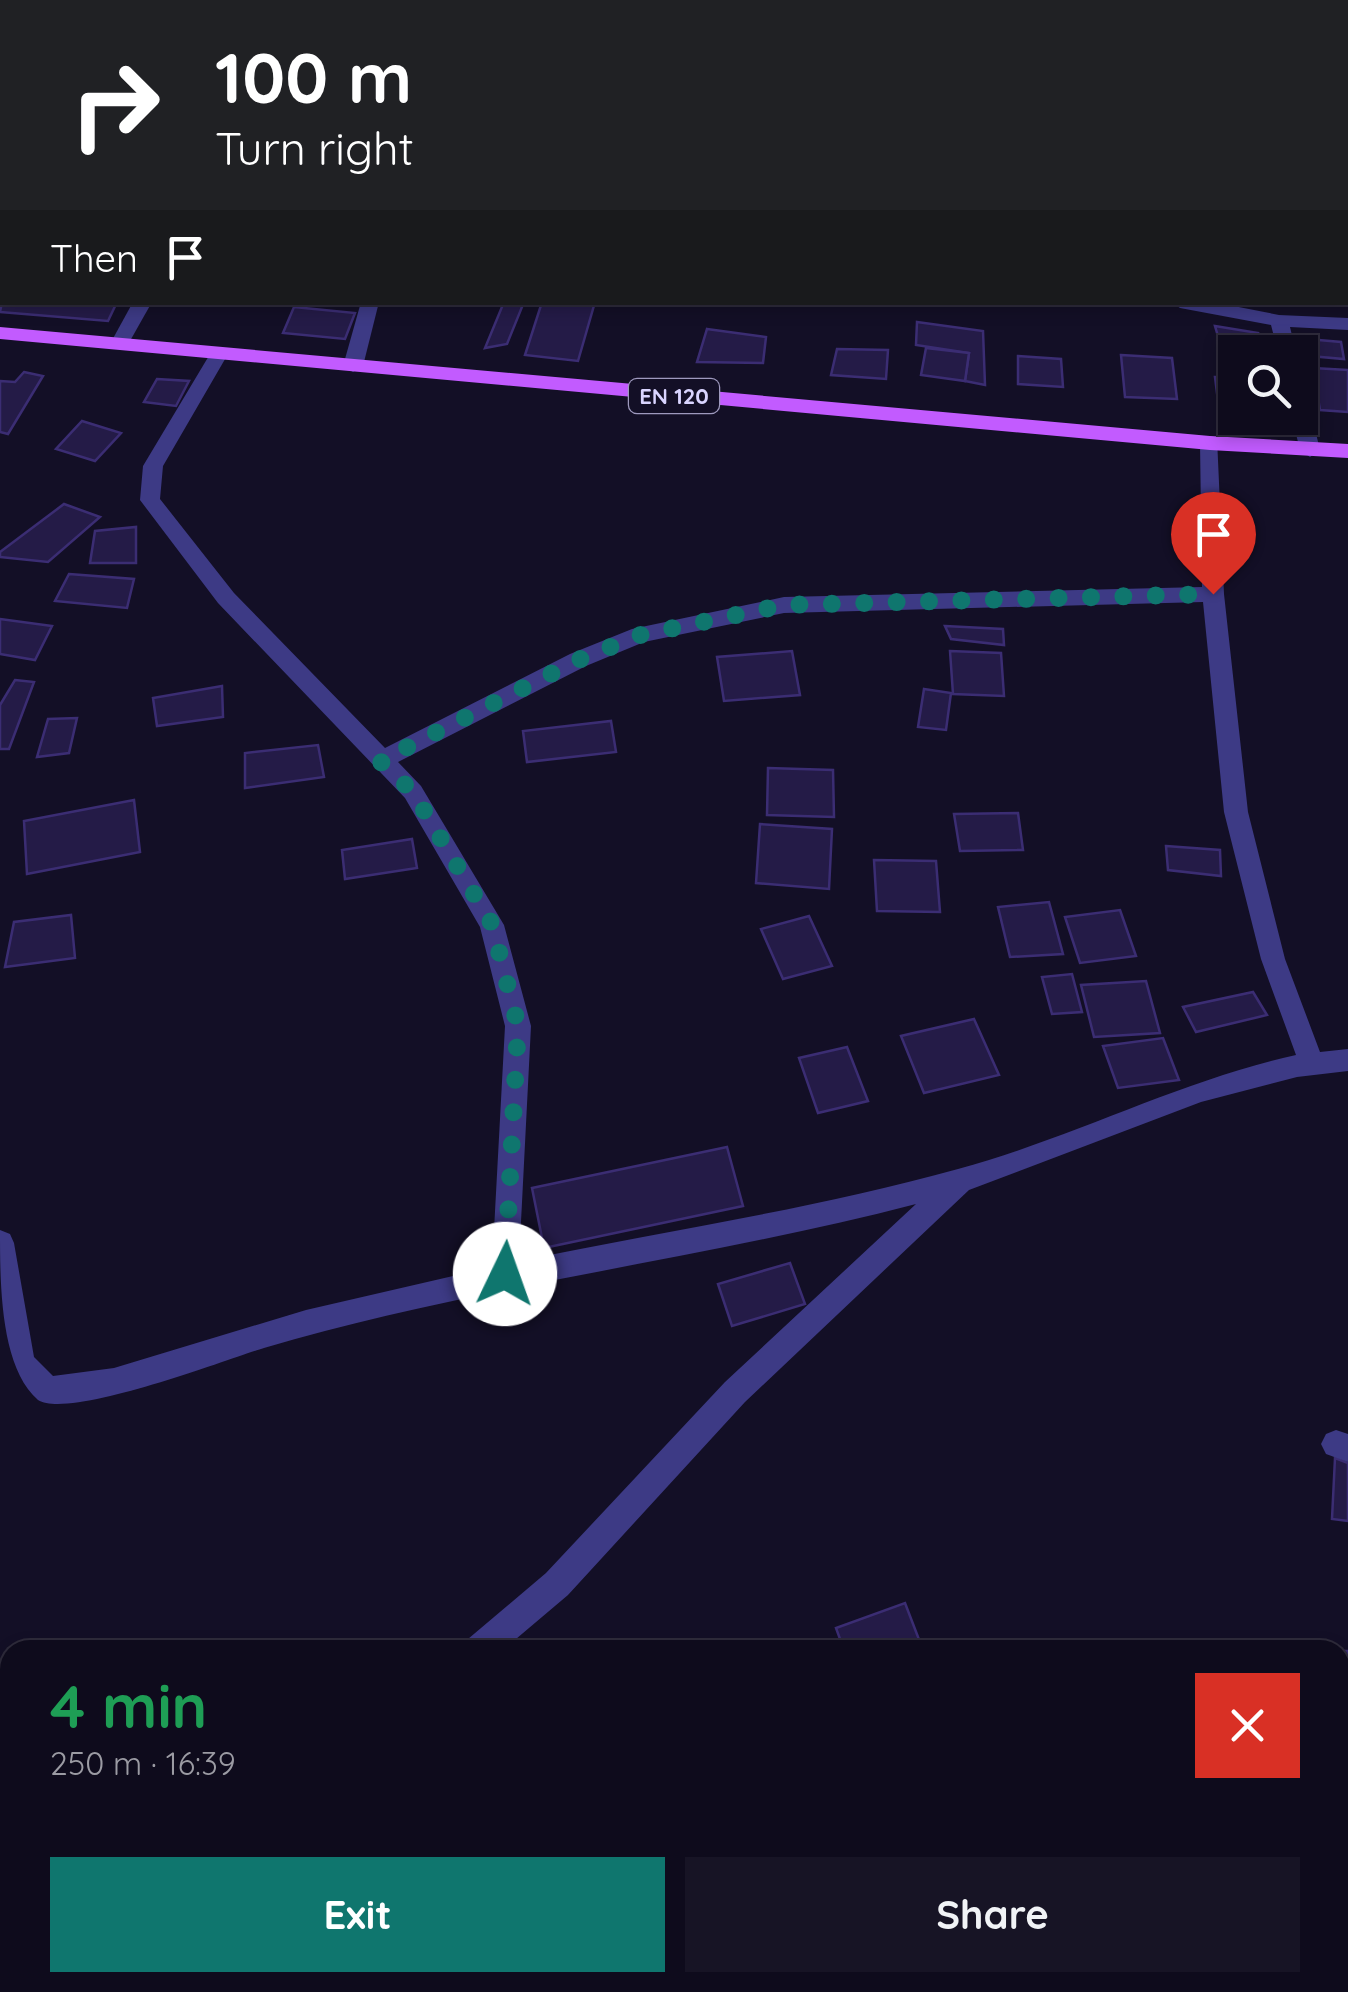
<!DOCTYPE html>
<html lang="en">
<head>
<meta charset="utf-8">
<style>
  body { margin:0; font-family:Quicksand,sans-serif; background:#171425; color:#f1f3f6; height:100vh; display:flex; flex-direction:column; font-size:38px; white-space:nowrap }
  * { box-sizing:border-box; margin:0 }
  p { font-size:32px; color:#9b9ba3 }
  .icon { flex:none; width:55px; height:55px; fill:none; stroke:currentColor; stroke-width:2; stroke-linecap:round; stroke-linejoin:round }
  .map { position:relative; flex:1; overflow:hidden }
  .details { position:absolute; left:0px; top:1640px; width:1350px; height:352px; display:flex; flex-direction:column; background:#0e0b1c; border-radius:30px 30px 0 0; box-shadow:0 5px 15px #0003,0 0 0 2px #2e2b3b }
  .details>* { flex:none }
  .hud { position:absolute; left:0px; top:0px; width:1350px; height:305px; box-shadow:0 5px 15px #0003,0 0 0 2px #2e2b3b; background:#202124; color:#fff; overflow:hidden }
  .fabs { position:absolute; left:1218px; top:335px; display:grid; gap:20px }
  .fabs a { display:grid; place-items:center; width:100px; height:100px; border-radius:0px; background:#0e0b1c; box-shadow:0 5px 15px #0003,0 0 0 2px #2e2b3b; font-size:50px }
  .pin { position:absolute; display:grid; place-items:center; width:85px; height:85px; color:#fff; margin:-102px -42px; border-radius:50% 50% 50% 0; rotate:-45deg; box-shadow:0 0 10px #0007 }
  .pin .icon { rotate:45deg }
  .me { position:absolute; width:110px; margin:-55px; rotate:3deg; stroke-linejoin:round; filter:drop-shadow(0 0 8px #0008) }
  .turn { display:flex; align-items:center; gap:35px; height:210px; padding:0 50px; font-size:45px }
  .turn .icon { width:130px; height:130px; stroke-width:2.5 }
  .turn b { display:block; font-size:70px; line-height:85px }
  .then { display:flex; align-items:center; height:95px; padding:0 50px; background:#0003; gap:20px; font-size:38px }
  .round { display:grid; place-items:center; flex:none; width:105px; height:105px; border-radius:0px; background:#171425 }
  .head { display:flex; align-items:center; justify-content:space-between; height:170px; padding:0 50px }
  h1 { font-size:60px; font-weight:700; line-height:75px; color:#1e9e55 }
  .button { display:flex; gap:20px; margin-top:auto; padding:20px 50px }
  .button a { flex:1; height:115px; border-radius:0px; background:#0f766e; color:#fff; font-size:40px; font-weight:700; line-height:115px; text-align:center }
  .button a+a { background:#171425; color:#f1f3f6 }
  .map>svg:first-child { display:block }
  .building { fill:#241b47; stroke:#3b2d73; stroke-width:2.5 }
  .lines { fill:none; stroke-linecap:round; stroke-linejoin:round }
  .street { fill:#3d3a85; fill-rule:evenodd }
  .primary { fill:#c25bff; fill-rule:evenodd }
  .route { stroke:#0f766e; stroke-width:18; stroke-dasharray:0 32.4 }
  .labels { text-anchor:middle; stroke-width:9; stroke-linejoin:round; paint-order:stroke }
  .shield { fill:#130f26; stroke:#9e99be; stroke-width:2.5 }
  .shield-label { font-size:22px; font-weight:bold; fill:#d9d4ff }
</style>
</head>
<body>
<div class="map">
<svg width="1348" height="1992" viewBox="0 0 1348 1992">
  <rect width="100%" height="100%" fill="#130f26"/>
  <g class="building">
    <path d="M2,302h115l-9,19 -108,-9z"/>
    <path d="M504,302h20l-17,42 -22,4z"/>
    <path d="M542,302h53l-17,59 -53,-6z"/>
    <path d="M294,307l61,6 -10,26 -62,-6z"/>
    <path d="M917,322l66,9 2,54 -20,-4 4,-28 -53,-8z"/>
    <path d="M1215,326l43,7 -3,17 -35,-7z"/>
    <path d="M707,329l59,8 -3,26 -66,-1z"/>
    <path d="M1307,339l34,3 3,17 -34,-3z"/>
    <path d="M926,348l43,5 -4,28 -44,-6z"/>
    <path d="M837,349l51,1 -2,29 -55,-4z"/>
    <path d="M1121,355l51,3 5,41 -52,-2z"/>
    <path d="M1018,356l43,3 2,28 -45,-3z"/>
    <path d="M1313,368l35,2v42l-28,-2z"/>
    <path d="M24,372l19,4 -35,58 -8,-2v-51l15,1z"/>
    <path d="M1215,377l20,1v24l-17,-1z"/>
    <path d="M157,379l32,2 -13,25 -32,-4z"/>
    <path d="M82,421l39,12 -26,28 -39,-12z"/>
    <path d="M64,504l36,13 -52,45 -48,-5v-5z"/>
    <path d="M136,527v36h-46l5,-32z"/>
    <path d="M69,574l65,5 -7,29 -72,-7z"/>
    <path d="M0,619l52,7 -17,34 -35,-6z"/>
    <path d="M945,626l58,3 1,16 -53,-6z"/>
    <path d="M792,651l8,44 -76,6 -7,-44z"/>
    <path d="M950,651l51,2 3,43 -51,-2z"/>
    <path d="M15,680l19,2 -25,67h-9v-44z"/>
    <path d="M222,686l1,31 -66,9 -4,-28z"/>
    <path d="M924,689l27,4 -5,37 -28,-3z"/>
    <path d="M77,718l-8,35 -32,4 11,-38z"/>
    <path d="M611,721l5,31 -89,10 -4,-31z"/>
    <path d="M318,745l6,32 -79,11v-35z"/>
    <path d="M768,768l65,2 1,47 -67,-2z"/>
    <path d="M134,800l6,52 -113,22 -3,-53z"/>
    <path d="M1018,813l5,37 -63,1 -6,-37z"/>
    <path d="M760,824l72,5 -3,60 -73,-6z"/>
    <path d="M412,839l5,29 -72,11 -3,-29z"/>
    <path d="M1166,846l54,4 1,26 -53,-6z"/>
    <path d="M874,860l62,1 4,51 -63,-1z"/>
    <path d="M1049,902l14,52 -53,3 -12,-50z"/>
    <path d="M1120,910l16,46 -56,7 -15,-46z"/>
    <path d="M71,915l4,43 -70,9 9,-45z"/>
    <path d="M809,916l23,50 -49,13 -22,-50z"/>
    <path d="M1072,974l10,38 -30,2 -10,-37z"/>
    <path d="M1146,981l14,52 -66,4 -13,-52z"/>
    <path d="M1253,992l14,23 -71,17 -13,-25z"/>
    <path d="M974,1019l25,56 -75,18 -23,-57z"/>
    <path d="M1163,1038l16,42 -61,8 -15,-42z"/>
    <path d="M847,1047l21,54 -50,12 -19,-55z"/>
    <path d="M727,1147l16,59 -199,42 -12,-60z"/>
    <path d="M790,1263l15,41 -73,22 -14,-42z"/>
    <path d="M1335,1458l13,5v58l-16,-2z"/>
    <path d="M905,1603l18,47h-79l-8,-22z"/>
    <path d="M1340,1651h8v57l-8,-45z"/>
  </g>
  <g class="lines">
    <g class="street">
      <path d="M768,0h16l2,2h-16z"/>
      <path d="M0,111l2,1v10h-2z"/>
      <path d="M133,302h19l-26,46h-14l-2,-4z"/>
      <path d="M361,302h18l-16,64 -10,6 -10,-6z"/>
      <path d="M1171,302h42l66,13 69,3v12l-58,-3 6,25h-18l-7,-27 -91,-17z"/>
      <path d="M219,348l9,6 -65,112 -3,33 74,94 151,155 185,-94 62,-25 152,-32 418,-10 -2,-144 10,-7 7,2 7,156 24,218 37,147 35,93 28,-3v22l-51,6 -96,25 -232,88 -224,212 -177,193 -65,55h-40l5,-11 78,-66 179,-191 191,-178c-215,56 -438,81 -652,144 -39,12 -195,72 -226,52 -38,-33 -38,-116 -38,-170l10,4 4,9 20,114 19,19 61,-8 192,-58 186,-43 13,-241 -25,-99 -75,-129 -187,-195 -78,-103 3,-34 67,-112zM1203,602l21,210 37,147 35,96c-117,26 -223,83 -338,114 -144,40 -292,62 -439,92l12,-235 -27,-101 -83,-139 -23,-24 188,-96 58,-24 140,-29z"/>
      <path d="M1300,403l10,6 10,41 -10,7 -10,-7 -8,-32h8z"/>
      <path d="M1336,1430l12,4v28l-22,-8 -5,-10 5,-10z"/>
      <rect x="0" y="1825" width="10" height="32"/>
    </g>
    <path class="primary" d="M0,327l1210,109 138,8v14l-138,-8 -1210,-111z"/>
  </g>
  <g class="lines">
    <path class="route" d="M505,1274l13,-248 -26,-102 -79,-132 -33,-31 198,-101 62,-25 144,-30 429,-11"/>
  </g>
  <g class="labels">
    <rect class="shield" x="629" y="379" width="90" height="34" rx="8"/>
    <g class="shield-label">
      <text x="674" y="404">EN 120</text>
    </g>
  </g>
</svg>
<div class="fabs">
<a><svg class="icon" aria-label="search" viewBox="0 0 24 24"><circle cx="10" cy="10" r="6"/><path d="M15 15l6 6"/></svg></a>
</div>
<div class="pin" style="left:1213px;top:594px;background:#d93025"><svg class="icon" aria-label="arrive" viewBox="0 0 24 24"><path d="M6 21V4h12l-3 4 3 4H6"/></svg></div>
<svg class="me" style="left:505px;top:1274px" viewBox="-20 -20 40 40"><circle r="19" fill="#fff"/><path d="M0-13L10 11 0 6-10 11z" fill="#0f766e"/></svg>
<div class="hud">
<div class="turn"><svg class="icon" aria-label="right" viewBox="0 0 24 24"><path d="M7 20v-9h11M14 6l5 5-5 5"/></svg><div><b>100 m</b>Turn right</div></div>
<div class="then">Then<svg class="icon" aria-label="arrive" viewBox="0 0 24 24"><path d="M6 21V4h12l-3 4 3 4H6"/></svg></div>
</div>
<section class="details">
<div class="head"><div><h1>4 min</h1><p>250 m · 16:39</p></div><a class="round" style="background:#d93025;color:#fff"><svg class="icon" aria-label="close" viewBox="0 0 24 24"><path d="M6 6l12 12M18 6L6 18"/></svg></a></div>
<div class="button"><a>Exit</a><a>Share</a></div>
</section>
</div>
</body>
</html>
